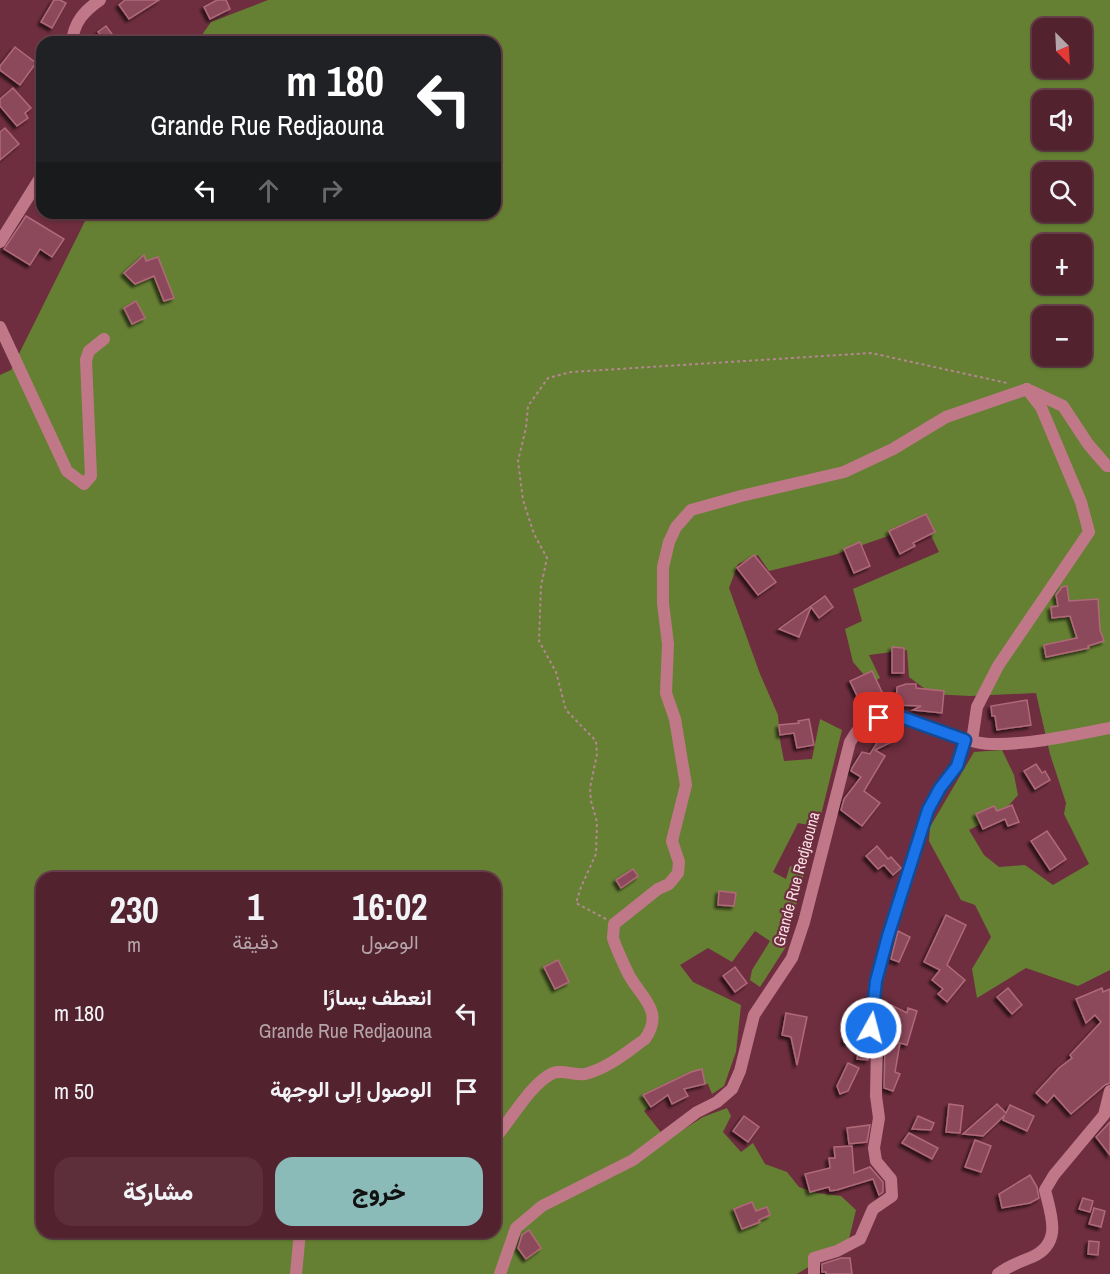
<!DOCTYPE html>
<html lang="ar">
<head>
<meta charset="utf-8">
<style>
  body { margin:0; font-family:"Archivo Narrow",Vazirmatn,sans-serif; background:#5c2f3b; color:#f1f3f6; direction:rtl; height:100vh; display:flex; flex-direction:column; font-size:22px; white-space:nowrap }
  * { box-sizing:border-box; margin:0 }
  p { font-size:20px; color:#b5a4aa }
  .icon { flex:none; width:33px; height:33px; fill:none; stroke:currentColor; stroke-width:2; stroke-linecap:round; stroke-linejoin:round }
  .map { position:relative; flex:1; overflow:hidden; direction:ltr }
  .sheet { position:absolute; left:36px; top:872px; width:465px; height:366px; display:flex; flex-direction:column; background:#52222f; border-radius:18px; box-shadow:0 2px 4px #0004,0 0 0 2px #683f4b; direction:rtl }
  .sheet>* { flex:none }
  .hud { position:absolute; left:36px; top:36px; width:465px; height:183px; border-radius:18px; box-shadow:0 2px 4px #0004,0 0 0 2px #683f4b; direction:rtl; background:#202124; color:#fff; overflow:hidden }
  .needle { width:39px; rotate:156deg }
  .tools { position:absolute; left:1032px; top:18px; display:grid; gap:12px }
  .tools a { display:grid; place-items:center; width:60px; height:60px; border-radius:12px; background:#52222f; box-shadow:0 2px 4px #0004,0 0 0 2px #683f4b; font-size:30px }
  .pin { position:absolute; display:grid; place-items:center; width:51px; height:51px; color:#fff; margin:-26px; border-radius:12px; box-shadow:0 3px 9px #0006 }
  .me { position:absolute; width:66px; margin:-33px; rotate:7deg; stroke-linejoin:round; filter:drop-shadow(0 0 4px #0008) }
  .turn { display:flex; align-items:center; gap:21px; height:126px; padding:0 18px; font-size:27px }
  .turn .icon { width:78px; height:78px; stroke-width:2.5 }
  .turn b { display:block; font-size:42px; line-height:51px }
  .lanes { display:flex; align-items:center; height:57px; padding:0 18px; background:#0003; justify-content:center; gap:30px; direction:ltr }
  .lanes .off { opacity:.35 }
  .eta { display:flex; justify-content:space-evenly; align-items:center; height:102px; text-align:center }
  .eta b { font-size:36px; font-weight:800; line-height:42px }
  .primary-button { display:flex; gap:12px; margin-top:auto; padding:12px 18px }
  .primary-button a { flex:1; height:69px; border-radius:18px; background:#8bbbb9; color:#111; font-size:24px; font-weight:800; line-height:69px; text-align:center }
  .primary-button a+a { background:#5c2f3b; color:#f1f3f6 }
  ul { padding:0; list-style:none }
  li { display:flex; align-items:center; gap:18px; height:78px; padding:0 18px }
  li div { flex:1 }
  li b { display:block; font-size:22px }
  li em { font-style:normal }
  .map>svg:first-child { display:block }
  .forest { fill:#668033; fill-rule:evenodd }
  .building { fill:#8d4a5b; stroke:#b06979; stroke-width:1.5; filter:url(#shadow) }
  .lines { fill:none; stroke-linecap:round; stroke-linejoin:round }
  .path { stroke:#b38691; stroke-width:2; stroke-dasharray:3 3; stroke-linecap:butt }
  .minor { stroke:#c07888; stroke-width:12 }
  .route-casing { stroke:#114b97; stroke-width:15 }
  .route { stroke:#1a73e8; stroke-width:10 }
  .labels { text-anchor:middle; stroke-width:4.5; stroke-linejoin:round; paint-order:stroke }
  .street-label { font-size:16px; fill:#fae1e6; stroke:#6e2e3f }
</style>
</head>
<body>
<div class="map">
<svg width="1110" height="1274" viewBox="0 0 1110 1274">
  <defs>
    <filter id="shadow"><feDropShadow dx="-3" dy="3" stdDeviation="1.5" flood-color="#0009"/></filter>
  </defs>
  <rect width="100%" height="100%" fill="#6e2e3f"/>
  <path class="forest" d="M268,0h842v970l-32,16 -52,-18 -49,30 -5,-29 19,-32 -16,-32 -14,-5 -32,-59 1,-14 44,-75 28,-2 12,25 4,20 -16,18 -33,17 15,25 15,12 26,-2 28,20 36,-21 -25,-50 2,-11 -16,-49 -14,-61 -66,3 -38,-2 -23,-17 -2,-27 -38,5 11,23 -9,5 -18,-21 -8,-33 17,-8 -9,-32 86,-37 -14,-29 -91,32 -65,16 -11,-16 -20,9 -9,24 31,86 18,41 2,25 4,21 28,-2 8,-40 22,11 -24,97 -20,-4 -25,49 13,7 4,-13 15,4 -20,78 -25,39 -10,-7 2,-10 18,-29 -15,-10 -23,31 -24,-14 -28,17 13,17 48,23 -5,47 -12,34 -12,8 -4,-10 -32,1 -32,26 23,29 36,-23 24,-9 4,8 -8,16 18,20 12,-9 12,21 22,8 12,15 18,6 24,3 15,14 -8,33 -51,31h-797v-899l11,-5 78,-157h406v-171h-298l14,-20zM1042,28h40v40h-40zM1042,100h40v40h-40zM1042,172h40v40h-40zM1042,244h40v40h-40zM1042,316h40v40h-40zM42,878h453v354h-453z"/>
  <g class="building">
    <path d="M54,0h6l6,3 -14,25 -11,-6z"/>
    <path d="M125,0h34l-30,19 -10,-14z"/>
    <path d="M217,0h9l4,9 -20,10 -6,-12z"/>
    <path d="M106,26l12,16h-12l-8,-10z"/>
    <path d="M15,47l21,16 -16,22 -20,-15v-4z"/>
    <path d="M13,88l18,20 -6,5 3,5 -11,8 -17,-20v-7z"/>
    <path d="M5,128l14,16 -19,16v-28z"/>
    <path d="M26,216l38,23 -12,18 -12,-8 -10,16 -26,-16z"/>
    <path d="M144,255l2,6 12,-4 16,41 -10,3 -10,-25 -19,8 -11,-11z"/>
    <path d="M136,301l9,17 -13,6 -8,-16z"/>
    <path d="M926,514l9,18 -22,11 2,3 -15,8 -11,-23z"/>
    <path d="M860,542l10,24 -16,7 -10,-24z"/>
    <path d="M754,555l22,27 -18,13 -21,-27z"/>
    <path d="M1067,586l2,15 29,-2 2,31 4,11 -16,5 1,2 -43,9 -2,-12 33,-7 -7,-22 -18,2 -1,-11 7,-1 -2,-11 6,-8z"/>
    <path d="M825,596l8,11 -14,11 -8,-11 -12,30 -20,-8z"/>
    <path d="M892,647l12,1v25h-12z"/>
    <path d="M872,671l10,21 -22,10 -10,-21z"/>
    <path d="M906,684h10v4l28,3 -2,22 -29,-3 8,-4 -25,-1 1,-18z"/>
    <path d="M1027,700l4,25 -34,5 -2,-14h-3l-1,-10z"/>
    <path d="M809,719l5,26 -17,3 -3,-15 -14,2 -1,-10 20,-2 -1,-2z"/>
    <path d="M887,731l5,11 -17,8 10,6 -21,35 16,12 -18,23 -21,-16 3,-11 17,-22 -10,-6 1,-3 10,-16 8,2 10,-16 -1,-3z"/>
    <path d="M1036,764l6,9 3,-2 5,9 -15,9 -11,-18z"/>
    <path d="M1012,805l7,17 -11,4 -3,-7 -22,10 -7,-15 18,-8 3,5z"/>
    <path d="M1047,831l19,28 -16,11 -19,-29z"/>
    <path d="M877,846l11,13 3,-2 10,11 -8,7 -9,-10 -6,4 -12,-13z"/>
    <path d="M633,869l5,7 -17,12 -5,-8z"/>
    <path d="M719,891l17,2 -2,13 -16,-1z"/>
    <path d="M946,915l20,10 -19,40 18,15 -18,22 -9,-8 5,-5 -11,-9 8,-10 -16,-8z"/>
    <path d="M898,931l12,6 -11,25 -8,-3z"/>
    <path d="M558,960l11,22 -14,7 -11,-22z"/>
    <path d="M735,967l12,16 -12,9 -12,-16z"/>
    <path d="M1008,988l14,17 -10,9 -15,-17z"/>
    <path d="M1102,988l1,4 7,-3v94l-5,2 -34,29 -17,-19 -7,8 -11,-10 23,-25 13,-10 -2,-3 31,-33 -6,-7 -9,8 -10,-24z"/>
    <path d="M891,1005l16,8 1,-5 9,3 -10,34 -7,-2 -5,29 5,2 -7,17 -9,-3 1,-44 -6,-17 2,-16 5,1z"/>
    <path d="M786,1013l21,4 -10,48 -6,-28 -9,-2z"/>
    <path d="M846,1032l20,5 3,8 -1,15 -11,-1 3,-13 -16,-4z"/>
    <path d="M848,1063l11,5 -11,23 -8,3 -3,-8z"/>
    <path d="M702,1069l3,15 -21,5 4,7 -16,8 -4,-9 -17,12 -8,-12 48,-23z"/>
    <path d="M949,1104l14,2 -3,27 -14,-1z"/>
    <path d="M997,1104l9,9 4,-8 24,11 -7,15 -24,-11 1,-4 -21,20 -20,-2z"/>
    <path d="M744,1116l15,11 -11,15 -15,-11z"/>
    <path d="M918,1116l16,7 -3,7 -19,-1z"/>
    <path d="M1110,1122v33l-14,-18z"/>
    <path d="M870,1125l-3,17 -18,2 -2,-16z"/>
    <path d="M909,1133l29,15 -6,11 -30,-16z"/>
    <path d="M975,1140l16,6 -10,26 -16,-5z"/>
    <path d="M852,1146l2,27 16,-6 13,15v10l-4,3 -6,-16 -36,11 -7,1 -1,-4 -19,5 -5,-18 25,-6 -1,-10h6l-1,-11z"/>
    <path d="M1030,1175l7,12 2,11 -9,5 -28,5 -3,-14z"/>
    <path d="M1083,1198l10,3 -3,11 -11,-3z"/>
    <path d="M752,1202l4,9 11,-4 3,8 -11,5 1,2 -18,7 -8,-20z"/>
    <path d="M1094,1208l11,3 -4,16 -12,-3z"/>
    <path d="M529,1230l12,18 -15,11 -8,-11 4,-13z"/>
    <path d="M1089,1241l10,1 -1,13 -10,-1z"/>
    <path d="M841,1258h9l2,16h-26v-2h-4v-8z"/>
  </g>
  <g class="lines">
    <path class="path" d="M606,919l-30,-16 5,-16 15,-33 1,-32 -6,-21 -1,-13 7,-34 -1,-13 -30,-31 -10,-38 -17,-31 2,-55 6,-28 -13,-24 -11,-34 -5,-39 8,-33 2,-22 20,-28 23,-6 300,-19 136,30"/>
    <g class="minor">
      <path d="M72,42c2,-20 12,-31 28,-42"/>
      <path d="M0,242l42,-67"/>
      <path d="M0,327l67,144 17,13 7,-8 -5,-116 3,-9 15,-12"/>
      <path d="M1031,391l32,15 25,38 19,22h3"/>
      <path d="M972,741l5,-34 21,-41 91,-134 -8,-30 -40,-95 -14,-18"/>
      <path d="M495,1138c17,-19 35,-54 58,-65 10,-4 22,3 32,1 22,-5 42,-22 60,-35 19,-27 -2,-40 -15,-62 -3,-5 -16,-34 -17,-39 0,-4 1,-10 1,-14l44,-35 11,-5 9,-11 1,-11 -7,-21 14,-56 -11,-66 -9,-26 2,-49 -5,-41v-36l6,-25 7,-15 15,-17 50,-14 103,-24 49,-23 53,-32 81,-28"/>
      <path d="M296,1274l4,-42"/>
      <path d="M500,1274l16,-46 26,-22 91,-46 64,-48 20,-10 15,-13 8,-18 14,-56 38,-57 12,-36 46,-180c3,-4 6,-11 10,-14 39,-29 90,16 132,16 36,1 82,-9 118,-16"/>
      <path d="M814,1274v-16l23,-7 23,-12 13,-30 19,-13 -1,-17 -15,-18 -2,-13 5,-30 -3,-22 1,-52 -6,-16 5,-47 12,-45 40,-126 12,-22 17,-22 8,-26"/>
      <path d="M998,1274c10,-8 22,-12 34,-17 31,-14 19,-42 13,-67l9,-15 50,-60 6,-24"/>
    </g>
  </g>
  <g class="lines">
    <g class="route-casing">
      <path id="route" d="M871,1028l5,-47 12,-45 40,-126 12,-22 17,-22 8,-26 -64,-23 -22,1"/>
    </g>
    <use href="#route" class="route"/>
  </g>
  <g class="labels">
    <g class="street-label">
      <text transform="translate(796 879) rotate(-75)" y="6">Grande Rue Redjaouna</text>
    </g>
  </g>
</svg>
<div class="tools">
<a><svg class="needle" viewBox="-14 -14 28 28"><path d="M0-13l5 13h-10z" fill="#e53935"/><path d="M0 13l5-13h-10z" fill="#b5a4aa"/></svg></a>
<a><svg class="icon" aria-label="sound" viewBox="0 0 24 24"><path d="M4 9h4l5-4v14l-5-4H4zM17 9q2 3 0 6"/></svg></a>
<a><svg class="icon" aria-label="search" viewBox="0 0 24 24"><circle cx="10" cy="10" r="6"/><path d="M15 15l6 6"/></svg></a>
<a>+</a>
<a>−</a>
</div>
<div class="pin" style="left:879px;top:718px;background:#d93025"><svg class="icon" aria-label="arrive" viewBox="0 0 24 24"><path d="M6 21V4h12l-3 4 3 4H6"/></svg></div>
<svg class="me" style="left:871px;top:1028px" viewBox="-20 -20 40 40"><circle r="17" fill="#1a73e8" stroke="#fff" stroke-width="3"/><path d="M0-11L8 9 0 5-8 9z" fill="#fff"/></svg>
<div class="hud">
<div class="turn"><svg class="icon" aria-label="left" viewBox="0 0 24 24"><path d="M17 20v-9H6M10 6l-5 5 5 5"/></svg><div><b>180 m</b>Grande Rue Redjaouna</div></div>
<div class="lanes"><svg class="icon" aria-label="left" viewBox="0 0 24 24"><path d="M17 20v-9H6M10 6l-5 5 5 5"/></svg><svg class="icon off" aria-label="ahead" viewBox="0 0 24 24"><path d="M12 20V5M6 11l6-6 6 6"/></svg><svg class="icon off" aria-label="right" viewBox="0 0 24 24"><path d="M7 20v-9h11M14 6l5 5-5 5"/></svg></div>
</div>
<section class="sheet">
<div class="eta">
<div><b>16:02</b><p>الوصول</p></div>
<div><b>1</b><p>دقيقة</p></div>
<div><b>230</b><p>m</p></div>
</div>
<ul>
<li><svg class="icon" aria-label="left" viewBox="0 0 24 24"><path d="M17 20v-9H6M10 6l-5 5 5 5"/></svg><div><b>انعطف يسارًا</b><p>Grande Rue Redjaouna</p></div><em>180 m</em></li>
<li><svg class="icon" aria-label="arrive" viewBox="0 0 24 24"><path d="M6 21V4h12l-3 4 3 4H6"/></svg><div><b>الوصول إلى الوجهة</b></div><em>50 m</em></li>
</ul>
<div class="primary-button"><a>خروج</a><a>مشاركة</a></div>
</section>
</div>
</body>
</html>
